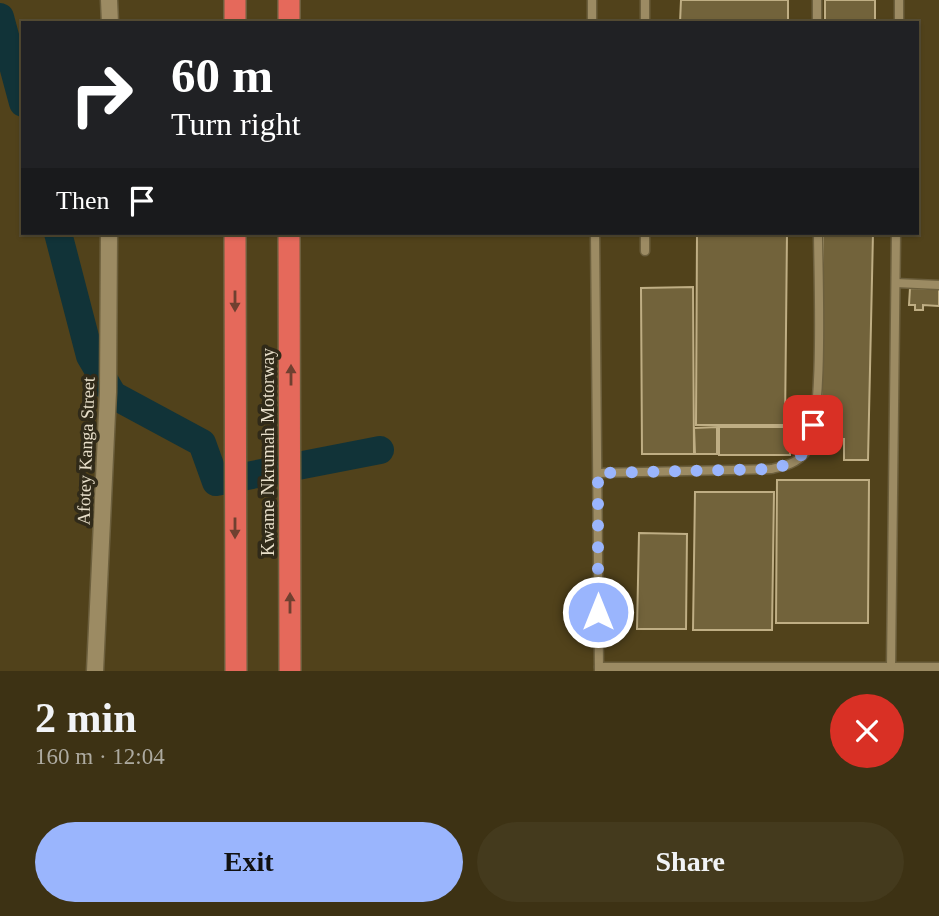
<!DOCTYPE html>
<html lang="en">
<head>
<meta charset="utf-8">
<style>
  body { margin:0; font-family:"Times New Roman",serif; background:#443a1d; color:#f1f3f6; height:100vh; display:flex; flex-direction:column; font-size:26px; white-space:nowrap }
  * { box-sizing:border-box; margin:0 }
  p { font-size:23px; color:#adaaa0 }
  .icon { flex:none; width:38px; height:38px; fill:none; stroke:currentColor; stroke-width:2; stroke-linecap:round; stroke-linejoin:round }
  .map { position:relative; height:671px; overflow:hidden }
  .drawer { display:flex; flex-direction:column; background:#3d3214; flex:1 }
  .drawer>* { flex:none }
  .guide { position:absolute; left:21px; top:21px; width:898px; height:214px; border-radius:0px; box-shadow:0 2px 5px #0004,0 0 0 2px #564d34; background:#202124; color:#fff; overflow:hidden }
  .pin { position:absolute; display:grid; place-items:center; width:60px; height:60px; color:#fff; margin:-30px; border-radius:14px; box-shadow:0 4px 10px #0006 }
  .me { position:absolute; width:77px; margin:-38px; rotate:0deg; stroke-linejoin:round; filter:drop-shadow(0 0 5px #0008) }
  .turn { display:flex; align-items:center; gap:24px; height:147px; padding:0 35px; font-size:32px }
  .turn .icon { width:91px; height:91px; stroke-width:2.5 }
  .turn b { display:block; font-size:49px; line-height:60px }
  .then { display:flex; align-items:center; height:66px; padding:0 35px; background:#0003; gap:14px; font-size:26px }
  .round { display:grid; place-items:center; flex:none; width:74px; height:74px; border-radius:37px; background:#443a1d }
  .head { display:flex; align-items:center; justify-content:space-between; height:119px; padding:0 35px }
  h1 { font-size:42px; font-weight:700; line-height:52px }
  .primary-button { display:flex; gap:14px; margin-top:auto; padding:14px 35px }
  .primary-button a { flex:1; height:80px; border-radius:42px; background:#9ab5fd; color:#111; font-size:28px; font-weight:700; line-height:80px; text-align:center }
  .primary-button a+a { background:#443a1d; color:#f1f3f6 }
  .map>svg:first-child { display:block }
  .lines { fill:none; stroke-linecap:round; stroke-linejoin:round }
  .river { stroke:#113338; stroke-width:28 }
  .building { fill:#72633b; stroke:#bfae84; stroke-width:2 }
  .service-casing { stroke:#6c5f3d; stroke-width:11 }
  .minor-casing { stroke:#6c5f3d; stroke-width:19 }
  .motorway-casing { stroke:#6c5f3d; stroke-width:24 }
  .service { stroke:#9c8b63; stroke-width:8 }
  .minor { stroke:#9c8b63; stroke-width:16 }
  .motorway { stroke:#e5695b; stroke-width:21 }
  .oneway { fill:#6f4030 }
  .route { stroke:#9ab5fd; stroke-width:12; stroke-dasharray:0 21.6 }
  .labels { text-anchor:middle; stroke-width:7; stroke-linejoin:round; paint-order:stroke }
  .street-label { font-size:18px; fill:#e9e0cb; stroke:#302a19 }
</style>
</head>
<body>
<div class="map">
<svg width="939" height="671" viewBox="0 0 939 671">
  <rect width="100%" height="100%" fill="#51421b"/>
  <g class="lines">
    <g class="river">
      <path d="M0,17l23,86"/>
      <path d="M58,233l32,123 23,39 89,48 14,39 164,-32"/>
    </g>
  </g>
  <g class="building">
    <path d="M681,0h107v23h-108z"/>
    <rect x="825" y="0" width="50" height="23"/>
    <path d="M697,233h90l-2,192h-89z"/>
    <path d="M823,233h50l-5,227h-24v-21h-23z"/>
    <path d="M693,287l1,167h-52l-1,-166z"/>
    <path d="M910,288l29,1v17l-16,-1v5h-8v-5h-6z"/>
    <path d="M717,427v27h-22l-1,-26z"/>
    <rect x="719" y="427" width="71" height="28"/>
    <path d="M777,480h92l-1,143h-92z"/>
    <path d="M695,492h79l-2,138h-79z"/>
    <path d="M639,533l48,1 -1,95h-49z"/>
  </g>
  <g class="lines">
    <g class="service-casing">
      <g id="service">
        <path d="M592,0v23"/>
        <path d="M645,0v23"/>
        <path d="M817,0v23"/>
        <path d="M899,23v-23"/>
        <path d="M595,233l4,438"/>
        <path d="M645,233v18"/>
        <path d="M896,283l43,2"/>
        <path d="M598,473l173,-4c13,-3 25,-5 34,-16 20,-24 13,-182 13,-220"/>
        <path d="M599,667h340"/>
        <path d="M891,667l5,-434"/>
      </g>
    </g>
    <g class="minor-casing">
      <g id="minor">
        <path d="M109,0l1,23"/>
        <path d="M95,671l13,-279 1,-159"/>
      </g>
    </g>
    <g class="motorway-casing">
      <g id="motorway">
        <path d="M235,0v23"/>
        <path d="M289,23v-23"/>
        <path d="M235,233l1,438"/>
        <path d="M289,233l1,438"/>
      </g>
    </g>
    <use href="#service" class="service"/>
    <use href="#minor" class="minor"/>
    <use href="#motorway" class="motorway"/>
  </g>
  <defs><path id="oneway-solid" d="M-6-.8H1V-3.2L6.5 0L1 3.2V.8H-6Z" transform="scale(1.75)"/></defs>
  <g class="oneway">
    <use href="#oneway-solid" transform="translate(235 301) rotate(90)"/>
    <use href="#oneway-solid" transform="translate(291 375) rotate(-90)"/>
    <use href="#oneway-solid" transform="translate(235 528) rotate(90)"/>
    <use href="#oneway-solid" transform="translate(290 603) rotate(-90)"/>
  </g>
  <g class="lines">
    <path class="route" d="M598,612v-139l173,-4c31,-8 34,-13 42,-44"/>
  </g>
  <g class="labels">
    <g class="street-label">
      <text transform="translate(86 451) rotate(-88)" y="6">Afotey Kanga Street</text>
      <text transform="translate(268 452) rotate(-90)" y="6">Kwame Nkrumah Motorway</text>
    </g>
  </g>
</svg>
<div class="pin" style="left:813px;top:425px;background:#d93025"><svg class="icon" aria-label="arrive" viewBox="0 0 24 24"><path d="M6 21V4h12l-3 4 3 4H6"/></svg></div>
<svg class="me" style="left:598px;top:612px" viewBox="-20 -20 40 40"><circle r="17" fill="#9ab5fd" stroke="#fff" stroke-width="3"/><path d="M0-11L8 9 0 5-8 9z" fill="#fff"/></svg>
<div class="guide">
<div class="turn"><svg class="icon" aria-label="right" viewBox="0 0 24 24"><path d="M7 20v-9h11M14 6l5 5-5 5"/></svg><div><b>60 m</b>Turn right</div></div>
<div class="then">Then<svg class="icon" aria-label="arrive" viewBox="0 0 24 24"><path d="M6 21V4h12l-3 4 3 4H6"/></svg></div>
</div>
</div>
<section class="drawer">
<div class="head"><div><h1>2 min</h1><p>160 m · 12:04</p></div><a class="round" style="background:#d93025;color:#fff"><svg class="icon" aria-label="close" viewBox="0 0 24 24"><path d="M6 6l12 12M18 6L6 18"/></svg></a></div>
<div class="primary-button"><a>Exit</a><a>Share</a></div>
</section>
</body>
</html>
